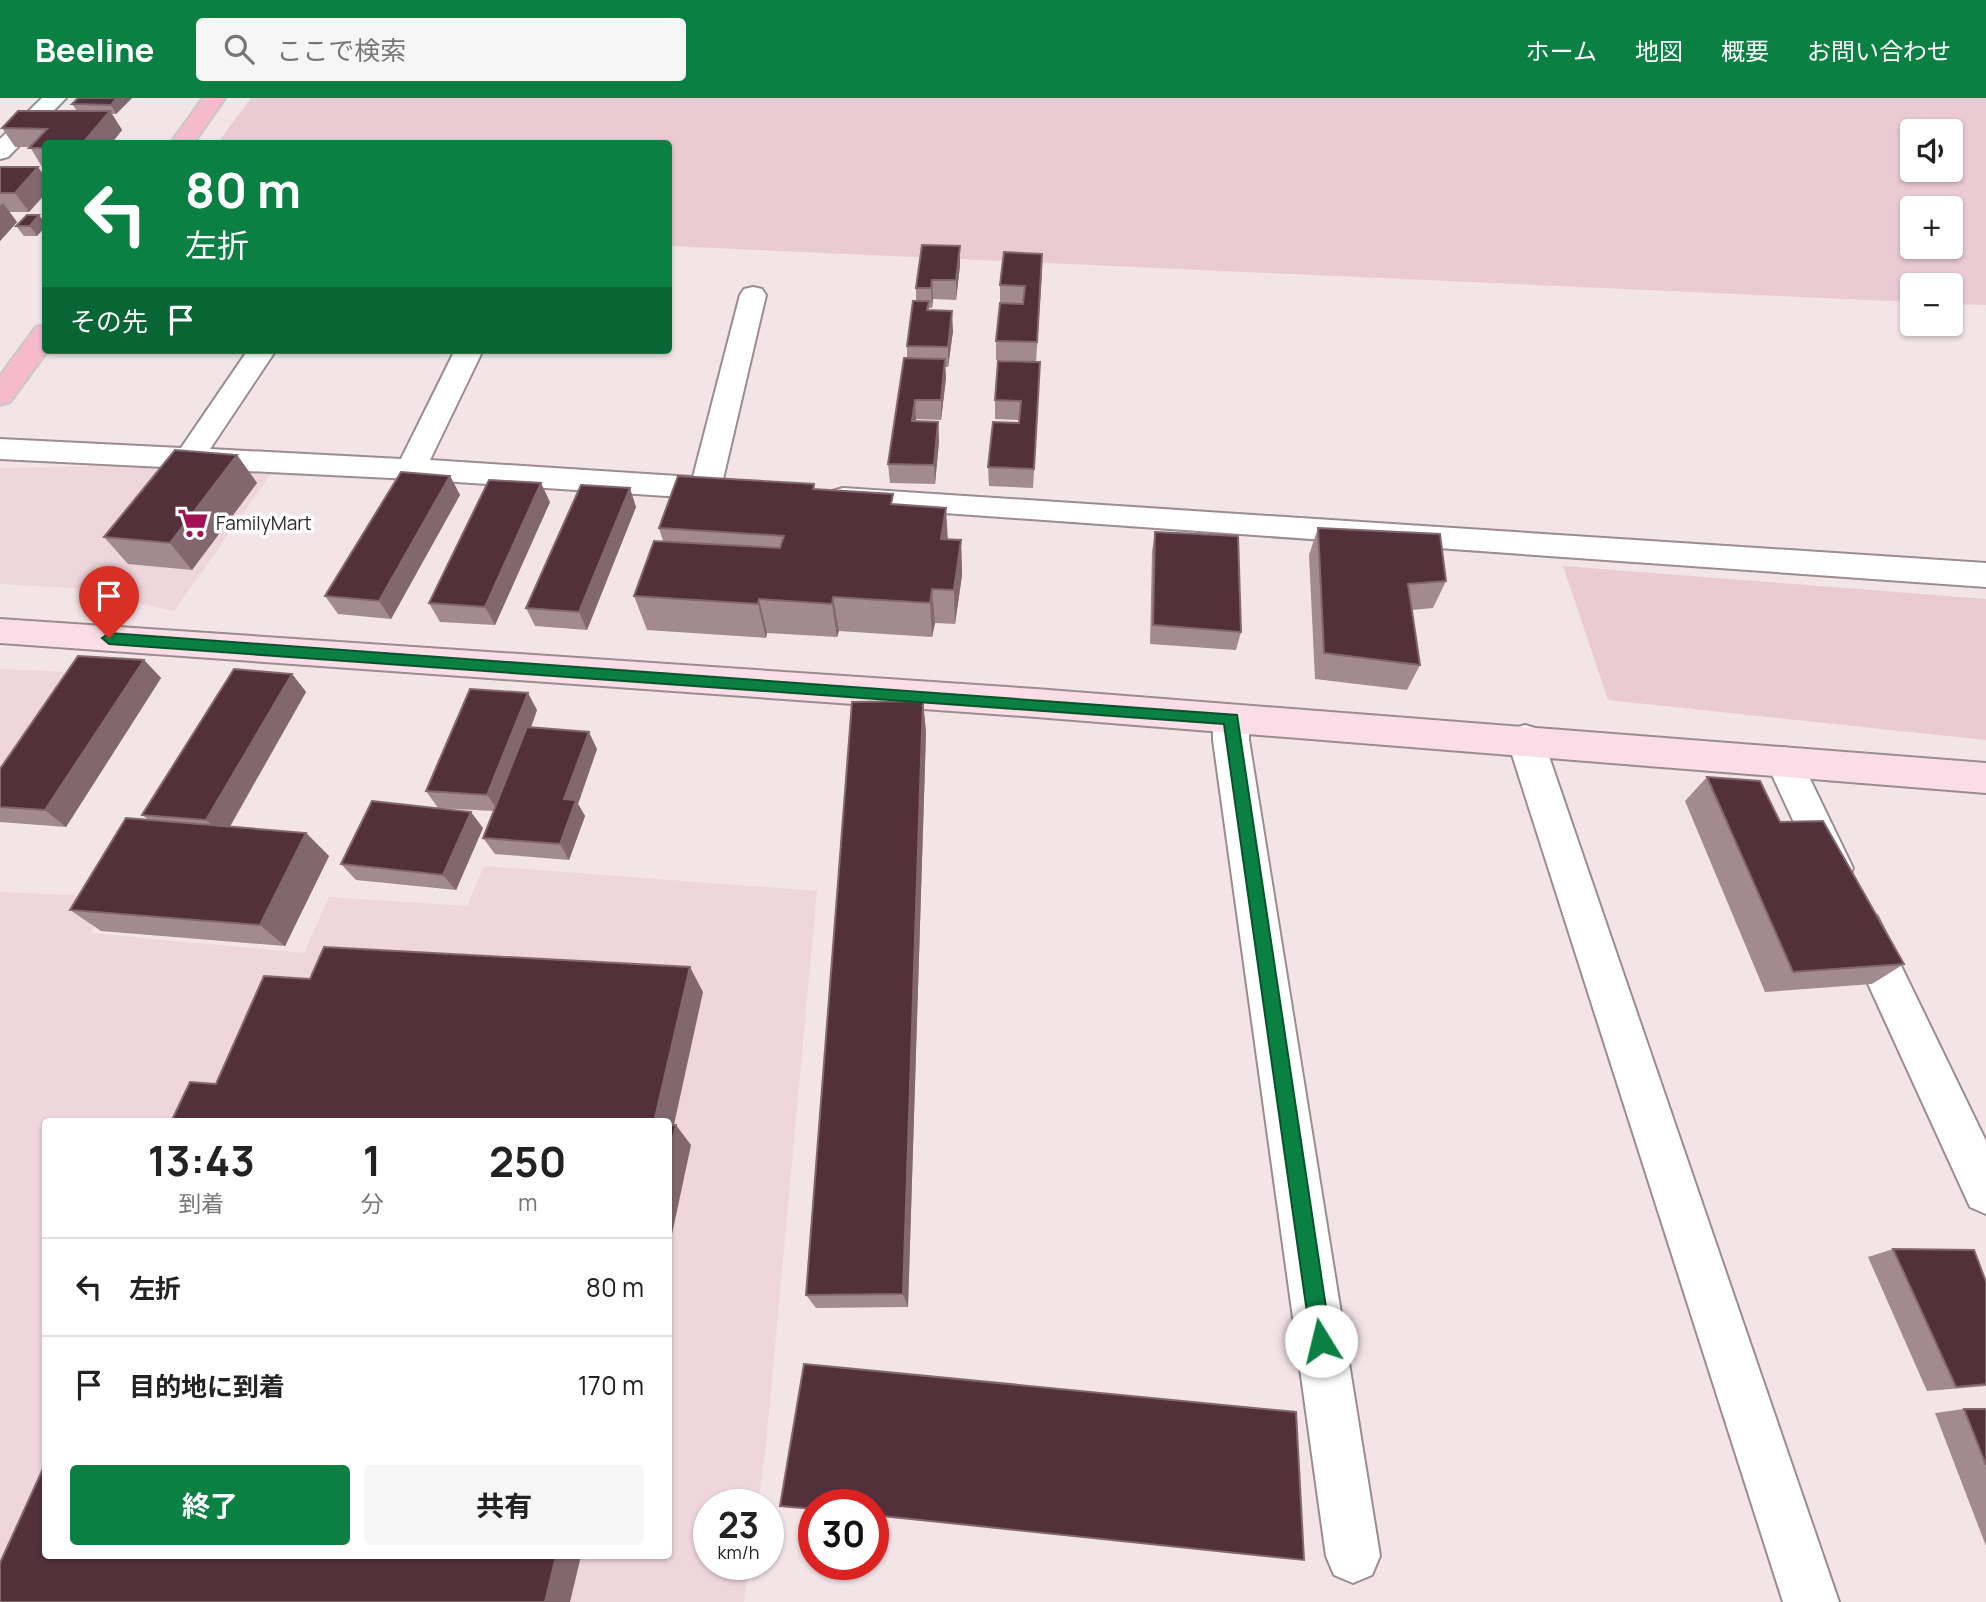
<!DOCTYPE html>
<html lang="ja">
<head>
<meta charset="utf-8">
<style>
  body { margin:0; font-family:Manrope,"Noto Sans JP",sans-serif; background:#f6f6f6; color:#222; height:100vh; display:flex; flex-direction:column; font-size:26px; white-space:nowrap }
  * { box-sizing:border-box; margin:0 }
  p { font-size:23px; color:#767676 }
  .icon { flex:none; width:38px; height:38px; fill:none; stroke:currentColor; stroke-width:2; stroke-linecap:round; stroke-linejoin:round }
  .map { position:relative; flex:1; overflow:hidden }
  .drawer { position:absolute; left:42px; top:1020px; width:630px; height:441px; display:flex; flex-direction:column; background:#fff; border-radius:7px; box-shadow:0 2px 5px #0004 }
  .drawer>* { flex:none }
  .guide { position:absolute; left:42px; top:42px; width:630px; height:214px; border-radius:7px; box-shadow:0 2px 5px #0004; background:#0b8043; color:#fff; overflow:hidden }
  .tools { position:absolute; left:1900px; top:21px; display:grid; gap:14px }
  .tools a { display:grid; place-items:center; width:63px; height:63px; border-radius:7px; background:#fff; box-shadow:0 2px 5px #0004; font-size:35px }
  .speed { position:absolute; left:693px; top:1391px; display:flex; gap:14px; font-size:35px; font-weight:700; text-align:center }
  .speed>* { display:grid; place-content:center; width:91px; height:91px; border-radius:50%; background:#fff; box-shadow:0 2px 5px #0004; line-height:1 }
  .speed small { font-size:18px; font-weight:400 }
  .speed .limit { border:10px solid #d22; background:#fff; color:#111 }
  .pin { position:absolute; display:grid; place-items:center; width:60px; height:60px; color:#fff; margin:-72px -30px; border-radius:50% 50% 50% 0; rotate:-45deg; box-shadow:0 0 7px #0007 }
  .pin .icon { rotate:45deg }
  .me { position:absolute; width:77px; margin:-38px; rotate:351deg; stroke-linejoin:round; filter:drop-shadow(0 0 5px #0008) }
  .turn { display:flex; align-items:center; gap:24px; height:147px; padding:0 28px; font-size:32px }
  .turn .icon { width:91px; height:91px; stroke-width:2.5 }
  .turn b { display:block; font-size:49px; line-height:60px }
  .then { display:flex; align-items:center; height:66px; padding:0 28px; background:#0003; gap:14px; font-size:26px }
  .eta { display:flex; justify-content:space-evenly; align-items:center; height:119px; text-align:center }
  .eta b { font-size:42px; font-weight:700; line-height:49px }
  .button { display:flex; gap:14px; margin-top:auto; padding:14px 28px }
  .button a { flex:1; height:80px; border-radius:7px; background:#0b8043; color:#fff; font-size:28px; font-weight:700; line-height:80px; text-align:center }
  .button a+a { background:#f6f6f6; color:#222 }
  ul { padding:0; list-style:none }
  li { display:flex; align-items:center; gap:21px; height:98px; padding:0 28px; border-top:2px solid #e0e0e0 }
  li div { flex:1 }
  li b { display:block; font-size:26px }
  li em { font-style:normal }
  header { display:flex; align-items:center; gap:42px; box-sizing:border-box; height:98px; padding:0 35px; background:#0b8043; color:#fff }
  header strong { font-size:33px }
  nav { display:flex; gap:38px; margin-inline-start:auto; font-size:24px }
  .search { width:490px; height:63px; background:#f6f6f6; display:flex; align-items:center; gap:18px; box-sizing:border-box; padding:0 24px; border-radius:7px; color:#767676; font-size:26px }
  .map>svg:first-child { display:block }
  .built { fill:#eed6dc; fill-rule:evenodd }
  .green { fill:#eacad3; fill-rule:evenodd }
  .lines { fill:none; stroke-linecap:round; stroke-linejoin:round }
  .street-casing { stroke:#9b8c90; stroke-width:4 }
  .secondary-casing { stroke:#9b8c90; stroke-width:4 }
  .primary-casing { stroke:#c9c7c8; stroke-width:4 }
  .street { fill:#fff; fill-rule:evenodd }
  .secondary { fill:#fadde6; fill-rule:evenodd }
  .primary { fill:#f5bbcd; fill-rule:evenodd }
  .wall { fill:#a38a91 }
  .shaded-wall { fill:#83676f }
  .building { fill:#53313b; stroke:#83676f; stroke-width:2 }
  .route { fill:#0b8043; stroke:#07532c; stroke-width:2 }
  .labels { text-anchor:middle; stroke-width:7; stroke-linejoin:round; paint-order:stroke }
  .poi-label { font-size:19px; fill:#2f292a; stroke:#fff; text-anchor:start }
</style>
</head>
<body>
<header>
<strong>Beeline</strong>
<div class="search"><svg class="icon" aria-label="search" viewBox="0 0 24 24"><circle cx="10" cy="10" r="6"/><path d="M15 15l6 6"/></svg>ここで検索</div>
<nav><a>ホーム</a><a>地図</a><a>概要</a><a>お問い合わせ</a></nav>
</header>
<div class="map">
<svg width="1986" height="1504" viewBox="0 0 1986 1504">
  <rect width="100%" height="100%" fill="#f3e4e7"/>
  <g class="built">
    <path d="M92,368l179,8 -97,137 -101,-23 -73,-4v-116z"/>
    <path d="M0,571l91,4 -91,140z"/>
    <path d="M484,768l333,25 -51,553 -8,61h-49v59l40,1 -5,37h-744v-710l110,5 -19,36 213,20 25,-56 138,9zM46,1024h622v434h-622z"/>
  </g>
  <g class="green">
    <path d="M251,0h1735v207l-35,-1v-19h-38v17l-1244,-56 -1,-102h-451zM1913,33h38v39h-38zM1913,110h38v39h-38z"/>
    <path d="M1563,468l423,33v141l-378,-40z"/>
  </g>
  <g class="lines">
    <g class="street-casing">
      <g id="street">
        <path d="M42,0h24l-58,59 -8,2v-20z"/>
        <path d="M753,189l9,2 4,6 -43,184 15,4 4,7 -4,7 -11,3 -316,-21 -411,-20v-20l181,9 67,-98h28l-66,99 191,10 54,-109h28l-53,110 263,17 47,-182 4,-6z"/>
        <path d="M843,390l1143,75v24l-1154,-82 -4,-7 4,-7z"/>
        <path d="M1231,607l13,4 5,10v21l131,816 -8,19 -19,8 -19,-8 -8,-19 -113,-816v-21l5,-10z"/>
        <path d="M1525,627l13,4 5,10 296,863h-56l-276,-863 5,-10z"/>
        <path d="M1784,649l13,5 56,116 -5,12 -14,5 -14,-5 -5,-12 -49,-106 5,-10z"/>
        <path d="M1863,813l14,5 109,225v73l-16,-7 -127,-278 6,-13z"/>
      </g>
    </g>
    <g class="secondary-casing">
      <path id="secondary" d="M0,521l1036,70 950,74v30l-950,-76 -1036,-74z"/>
    </g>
    <g class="primary-casing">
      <g id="primary">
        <path d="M203,0h22l-32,46h-23z"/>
        <path d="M46,227l2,25 -38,52 -10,3v-29l36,-49z"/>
      </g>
    </g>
    <use href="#street" class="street"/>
    <use href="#secondary" class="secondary"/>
    <use href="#primary" class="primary"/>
  </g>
  <g class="wall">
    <path d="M132,0l-16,16h-4l10,16 -11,14h-65v23h-4l-12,-20h-15l-13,-19 75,-17 -5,-7z"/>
    <path d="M0,69l46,11v15l-17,19h-20l8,10 -17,19z"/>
    <path d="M46,126v2l-9,10h-13l-8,-10z"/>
    <path d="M960,167l-4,35 -23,-1 -1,9h-3v2l24,21 -5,36h-3l1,11 -5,42 -25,-1v2l22,1 1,19 -4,43 -45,-1 -2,-19 19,-106v-12l9,-45v-13z"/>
    <path d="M1042,175l-6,89 -40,-2v-19l4,-38v-18z"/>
    <path d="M1040,264l-7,126 -44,-2 -1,-19 31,-44v-3l-24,-1v-19z"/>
    <path d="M237,357l20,28 -65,87 -64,-6 -24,-27z"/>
    <path d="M450,378l10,19 -69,124 -53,-5 -13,-18z"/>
    <path d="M814,386l1,5 79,16 53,35h14l1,35 -7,49 -20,-1 -3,14 -93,-6 -2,6 -70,-4 -1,5 -119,-8 -13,-34 29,-55 -4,-13z"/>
    <path d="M550,404l-55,123 -55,-3 -11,-19z"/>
    <path d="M636,409l-49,123 -52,-4 -9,-18z"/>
    <path d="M1318,430l128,53 -13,27 -21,2 8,55 -13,25 -92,-11 -6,-124z"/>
    <path d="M1155,434l86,100 -5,18 -86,-6 2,-93z"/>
    <path d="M144,562l17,18 -95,149 -66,-5v-53z"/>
    <path d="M292,576l14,18 -76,135 76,6 23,23 -44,90 -184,-15 -31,-21 79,-90 -7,-5z"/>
    <path d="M923,603l3,32 -18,574 -92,1 -10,-13z"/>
    <path d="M537,612l-6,18 66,21 -19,55 7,12 -16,44 -74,-6 -12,-16 11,-27 -56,-3 -12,-17z"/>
    <path d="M1707,679l73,45 124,142 -32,20 -107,8 -80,-191z"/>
    <path d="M483,730l-27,62 -100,-10 -15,-16z"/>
    <path d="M1893,1151l93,33v104l-59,5 -59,-134z"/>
    <path d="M1964,1311h22v137l-51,-133z"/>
  </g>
  <g class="shaded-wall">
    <path d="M117,0h15l-16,16 -5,-9z"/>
    <path d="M110,13l12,19 -11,14h-29z"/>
    <path d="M38,69l8,11v15l-17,19 -14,-19z"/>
    <path d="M3,105l14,19 -17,19v-35z"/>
    <path d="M39,117l7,9v2l-9,10 -7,-10z"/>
    <path d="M960,148v19l-4,35v-20z"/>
    <path d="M932,182l1,19 -1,9 -1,-20z"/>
    <path d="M952,213l1,20 -5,36v-20z"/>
    <path d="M945,261l1,19 -5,42v-20z"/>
    <path d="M915,302l1,19 -3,21 -1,-19z"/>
    <path d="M938,324l1,19 -4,43 -1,-19z"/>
    <path d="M237,357l20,28 -65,87 -22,-27z"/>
    <path d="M450,378l10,19 -69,124 -12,-18z"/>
    <path d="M541,385l9,19 -55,123 -10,-18z"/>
    <path d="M630,390l6,19 -49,123 -8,-18z"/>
    <path d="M946,410l2,35 -7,-4z"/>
    <path d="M961,442l1,35 -7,49 -1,-34z"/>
    <path d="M932,491l3,34 -3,14 -2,-34z"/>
    <path d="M833,499l6,34 -2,6 -5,-33z"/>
    <path d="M759,501l8,34 -1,5 -8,-34z"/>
    <path d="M144,562l17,18 -95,149 -21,-17z"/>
    <path d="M292,576l14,18 -82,144 -18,-16z"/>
    <path d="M528,595l9,17 -38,101 -12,-16z"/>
    <path d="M923,603l3,32 -18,574 -5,-13z"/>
    <path d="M589,634l8,17 -19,55 7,12 -16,44 -9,-16 4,-45z"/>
    <path d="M471,714l12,16 -27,62 -13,-15z"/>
    <path d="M306,735l23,23 -44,90 -25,-21z"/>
    <path d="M690,869l13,25 -33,151 -2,-2v-19h-14z"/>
    <path d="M676,1027l15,20 -23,108v-95z"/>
    <path d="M556,1458h25l-11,46h-25z"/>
  </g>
  <g class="building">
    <path d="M78,0h39l-6,7 -39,-1z"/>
    <path d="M18,13h92l-28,33h-36v4h-17l18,-19 -45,-1z"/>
    <path d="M0,69h38l-23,26h-15z"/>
    <path d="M27,117h12l-9,11h-14z"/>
    <path d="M922,147l38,1 -4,34h-24l-1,8h-15z"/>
    <path d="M1004,154l38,2 -5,88 -41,-1 4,-38 23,1 2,-18 -25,-1z"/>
    <path d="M913,203h16l-2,9 25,1 -4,36 -41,-1z"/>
    <path d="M904,260l41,1 -4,41h-26l-3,21 26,1 -4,43 -46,-1z"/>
    <path d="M998,263l42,1 -6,107 -46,-2 5,-45 26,1 2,-22 -26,-1z"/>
    <path d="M175,352l62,5 -67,88 -66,-6z"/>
    <path d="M401,374l49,4 -71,125 -54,-5z"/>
    <path d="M678,378l136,8 -1,5 80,5 -2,10 55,4 -5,31 20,1 -7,50 -22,-1 -2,14 -97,-6 -1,7 -73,-5 -1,5 -124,-8 20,-55 126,7 4,-12 -125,-8z"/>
    <path d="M489,382l52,3 -56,124 -56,-4z"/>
    <path d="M581,387l49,3 -51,124 -53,-4z"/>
    <path d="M1318,430l122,6 6,47 -38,3 12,81 -96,-12z"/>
    <path d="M1155,434l83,4 3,96 -88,-7z"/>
    <path d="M78,558l66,4 -99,150 -45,-3v-38z"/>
    <path d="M234,571l58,5 -86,146 -64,-5z"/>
    <path d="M470,591l58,4 -41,102 -61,-4z"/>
    <path d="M923,603l-20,593 -97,1 46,-593z"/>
    <path d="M527,629l62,5 -25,67 12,1 -16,44 -77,-6z"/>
    <path d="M1707,679l53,4 20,41 43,-1 81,143 -111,8z"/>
    <path d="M372,703l99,11 -28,63 -102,-11z"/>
    <path d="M126,720l180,15 -46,92 -190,-15z"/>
    <path d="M324,849l366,20 -36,155h-483l19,-40 26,2 48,-108 46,3z"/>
    <path d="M668,1027h8l-8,33z"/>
    <path d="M1893,1151l81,1 12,32v102l-30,3z"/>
    <path d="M804,1266l492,48 8,148 -431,-45v-10h-59v4l-34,-3z"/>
    <path d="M1964,1311h22v56z"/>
    <path d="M46,1364v94h510l-11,46h-545v-39z"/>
  </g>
  <path class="route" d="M109,535l1128,82 94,626 -3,8 -7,3 -7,-3 -3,-8 -87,-617 -1115,-80 -7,-6z"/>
  <defs>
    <g id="supermarket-bare" transform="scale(2.415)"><path d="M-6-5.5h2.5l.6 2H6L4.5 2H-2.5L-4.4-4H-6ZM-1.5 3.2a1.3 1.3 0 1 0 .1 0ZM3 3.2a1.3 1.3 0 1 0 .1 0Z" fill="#a21155" stroke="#fff" stroke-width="2.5" paint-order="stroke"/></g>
  </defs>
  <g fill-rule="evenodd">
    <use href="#supermarket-bare" x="193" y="425"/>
  </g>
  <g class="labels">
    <g class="poi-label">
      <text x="216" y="432">FamilyMart</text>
    </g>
  </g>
</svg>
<div class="tools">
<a><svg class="icon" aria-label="sound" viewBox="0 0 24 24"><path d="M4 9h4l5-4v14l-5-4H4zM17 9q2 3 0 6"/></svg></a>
<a>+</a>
<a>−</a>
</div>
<div class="speed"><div>23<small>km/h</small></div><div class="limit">30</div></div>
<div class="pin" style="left:109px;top:540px;background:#d93025"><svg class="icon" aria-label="arrive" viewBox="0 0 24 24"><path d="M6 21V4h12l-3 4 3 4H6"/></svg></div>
<svg class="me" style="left:1321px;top:1243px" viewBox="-20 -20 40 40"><circle r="19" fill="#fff"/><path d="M0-13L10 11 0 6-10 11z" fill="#0b8043"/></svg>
<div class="guide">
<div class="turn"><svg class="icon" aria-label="left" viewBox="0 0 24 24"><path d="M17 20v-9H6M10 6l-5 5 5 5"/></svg><div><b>80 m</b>左折</div></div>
<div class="then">その先<svg class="icon" aria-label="arrive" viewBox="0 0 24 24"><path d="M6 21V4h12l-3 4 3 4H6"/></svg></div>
</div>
<section class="drawer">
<div class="eta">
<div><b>13:43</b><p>到着</p></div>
<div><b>1</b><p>分</p></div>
<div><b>250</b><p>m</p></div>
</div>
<ul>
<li><svg class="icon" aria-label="left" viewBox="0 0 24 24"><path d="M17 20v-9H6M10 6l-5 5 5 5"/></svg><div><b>左折</b></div><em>80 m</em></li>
<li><svg class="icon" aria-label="arrive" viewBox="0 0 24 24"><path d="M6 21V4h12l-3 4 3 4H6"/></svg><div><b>目的地に到着</b></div><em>170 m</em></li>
</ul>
<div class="button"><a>終了</a><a>共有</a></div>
</section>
</div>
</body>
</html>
